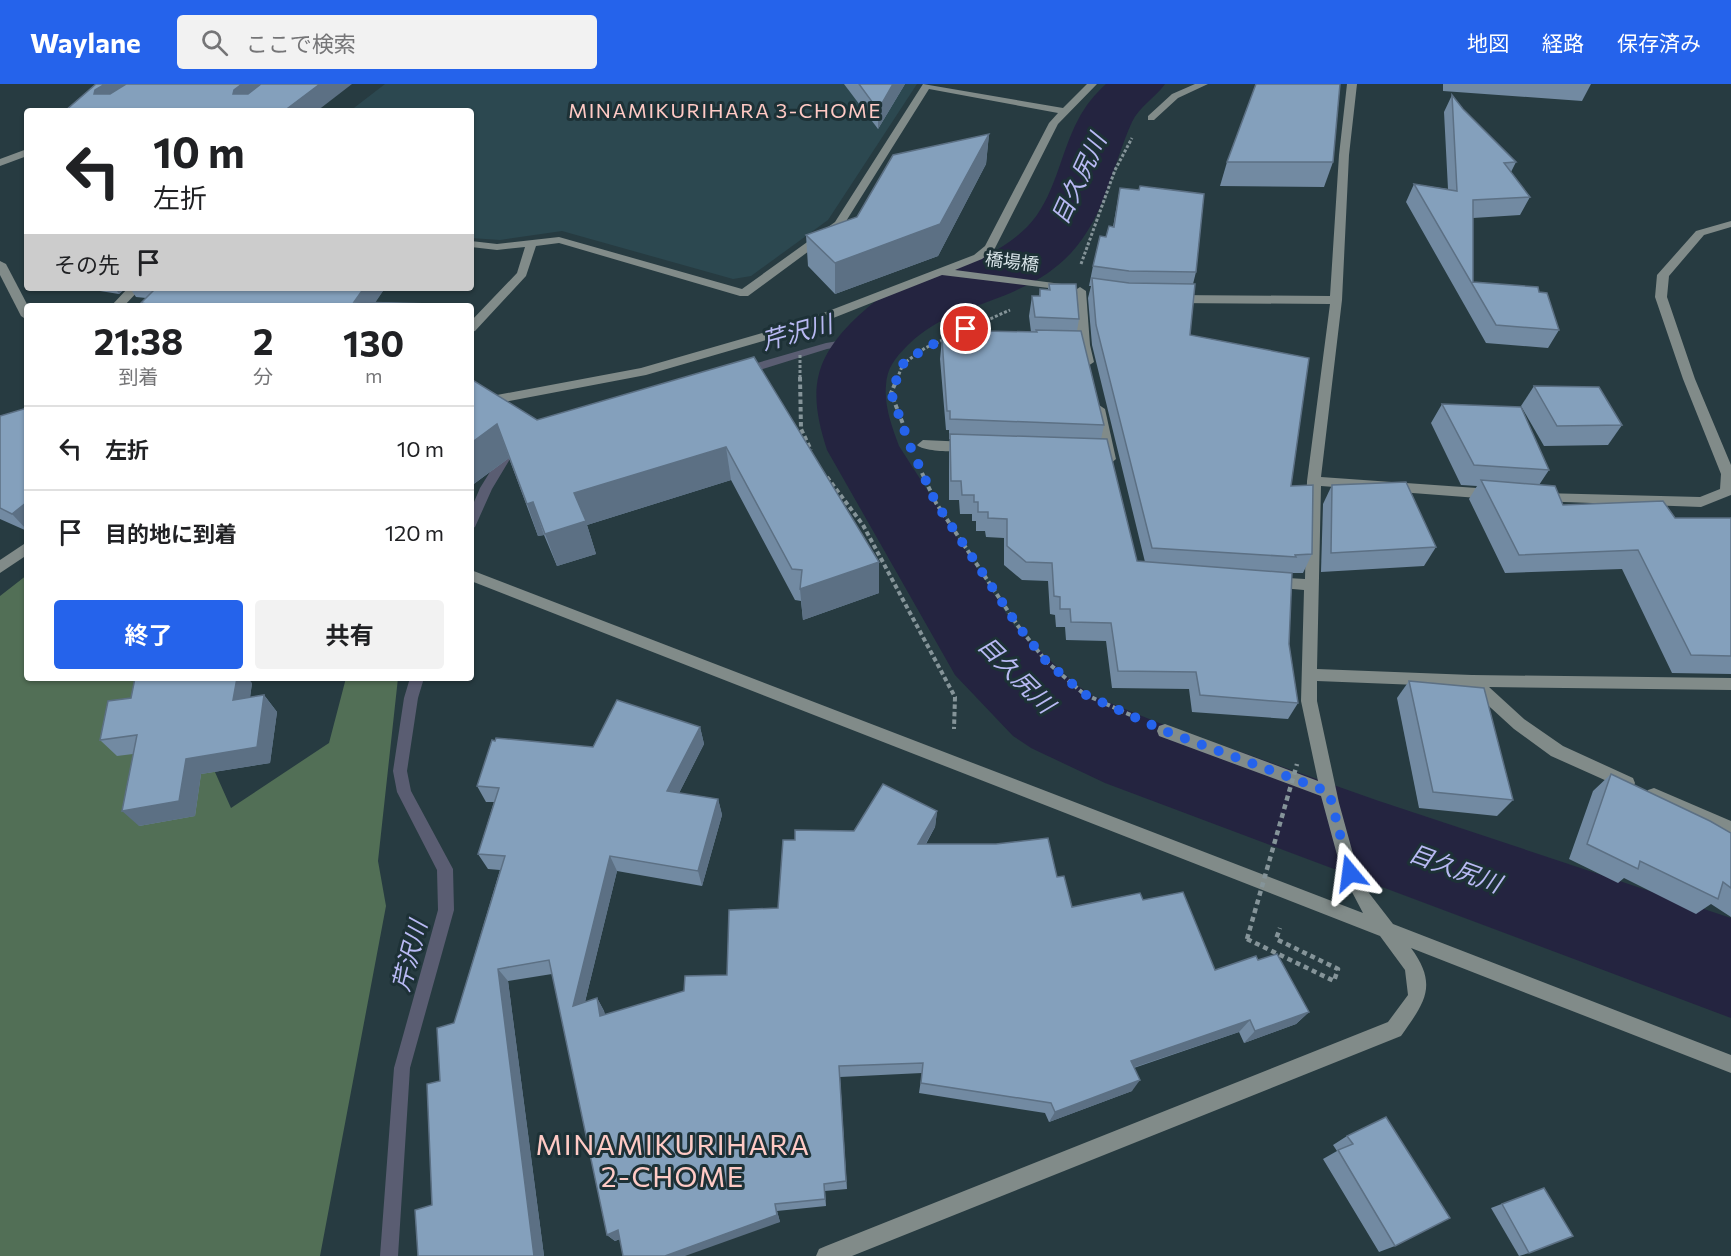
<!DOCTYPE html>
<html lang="ja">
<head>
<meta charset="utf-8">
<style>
  body { margin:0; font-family:Commissioner,"Noto Sans JP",sans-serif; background:#f2f2f2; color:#202124; height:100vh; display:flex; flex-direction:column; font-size:22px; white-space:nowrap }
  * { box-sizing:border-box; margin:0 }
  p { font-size:20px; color:#757577 }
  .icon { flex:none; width:33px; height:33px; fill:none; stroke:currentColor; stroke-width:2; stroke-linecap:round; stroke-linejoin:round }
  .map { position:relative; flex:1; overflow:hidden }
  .side { position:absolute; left:24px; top:219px; width:450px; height:378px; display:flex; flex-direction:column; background:#fff; border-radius:6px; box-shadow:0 2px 4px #0004 }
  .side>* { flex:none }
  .banner { position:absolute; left:24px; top:24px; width:450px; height:183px; border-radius:6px; box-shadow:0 2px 4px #0004; background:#fff; color:#202124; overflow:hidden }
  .pin { position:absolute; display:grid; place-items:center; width:51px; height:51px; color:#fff; margin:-26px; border:3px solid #fff; border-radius:50%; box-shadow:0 2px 6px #0007 }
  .me { position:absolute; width:66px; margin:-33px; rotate:344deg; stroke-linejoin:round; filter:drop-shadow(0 0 4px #0008) }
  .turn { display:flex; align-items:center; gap:21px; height:126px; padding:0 30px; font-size:27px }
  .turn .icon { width:78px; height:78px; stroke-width:2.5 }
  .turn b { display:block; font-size:42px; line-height:51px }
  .then { display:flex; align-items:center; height:57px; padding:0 30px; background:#0003; gap:12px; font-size:22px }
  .eta { display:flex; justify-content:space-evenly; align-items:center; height:102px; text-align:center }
  .eta b { font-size:36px; font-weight:700; line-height:42px }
  .button { display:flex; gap:12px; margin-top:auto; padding:12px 30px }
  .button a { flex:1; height:69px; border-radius:6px; background:#2563eb; color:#fff; font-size:24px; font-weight:700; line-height:69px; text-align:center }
  .button a+a { background:#f2f2f2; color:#202124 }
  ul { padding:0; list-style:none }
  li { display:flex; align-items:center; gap:18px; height:84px; padding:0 30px; border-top:2px solid #e0e0e0 }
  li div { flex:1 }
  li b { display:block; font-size:22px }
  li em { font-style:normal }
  header { display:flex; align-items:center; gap:36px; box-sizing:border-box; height:84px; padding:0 30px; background:#2563eb; color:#fff }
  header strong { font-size:28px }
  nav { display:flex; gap:33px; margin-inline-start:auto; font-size:21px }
  .search { width:420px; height:54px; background:#f2f2f2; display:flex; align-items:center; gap:15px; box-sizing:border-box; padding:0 21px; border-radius:6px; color:#757577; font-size:22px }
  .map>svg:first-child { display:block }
  .built { fill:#2c4850 }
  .forest { fill:#526f56 }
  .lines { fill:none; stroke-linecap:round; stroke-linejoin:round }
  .stream { fill:#5a5d72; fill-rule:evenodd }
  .river { fill:#242440; fill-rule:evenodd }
  .path-far2 { stroke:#859499; stroke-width:3; stroke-dasharray:3 2; stroke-linecap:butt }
  .path-far1 { stroke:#859499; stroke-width:4; stroke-dasharray:4.5 3; stroke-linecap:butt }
  .path { stroke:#859499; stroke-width:4.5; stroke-dasharray:5 4; stroke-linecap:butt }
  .minor { fill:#818b89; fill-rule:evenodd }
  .path-bridge { stroke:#859499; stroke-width:4.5; stroke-dasharray:5 4; stroke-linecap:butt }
  .wall { fill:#728aa2 }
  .shaded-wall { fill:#5c7084 }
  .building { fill:#84a0bc; stroke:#5c7084; stroke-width:1.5 }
  .route { stroke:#2563eb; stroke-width:10; stroke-dasharray:0 18 }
  .labels { text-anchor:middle; stroke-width:6; stroke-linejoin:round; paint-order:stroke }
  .far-street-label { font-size:18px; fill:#d7e3e7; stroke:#1d3136 }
  .far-neighbourhood-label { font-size:20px; letter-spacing:1.5px; fill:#ffcac5; stroke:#1d3136 }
  .water-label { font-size:24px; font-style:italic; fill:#b8b9f3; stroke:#1d3136 }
  .near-neighbourhood-label { font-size:28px; letter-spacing:1.5px; fill:#ffcac5; stroke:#1d3136 }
</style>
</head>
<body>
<header>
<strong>Waylane</strong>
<div class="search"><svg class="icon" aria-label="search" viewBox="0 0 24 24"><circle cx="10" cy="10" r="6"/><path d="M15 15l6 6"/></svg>ここで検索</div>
<nav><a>地図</a><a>経路</a><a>保存済み</a></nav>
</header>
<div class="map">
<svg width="1731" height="1172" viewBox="0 0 1731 1172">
  <rect width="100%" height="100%" fill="#273b41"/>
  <path class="built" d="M385,0h532l-89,136 -77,56 -18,3 -171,-48 -62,9 -29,-2v-127h-121z"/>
  <path class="forest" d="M27,491v103h146l58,130 98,-65 17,-65h52l-20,183 8,45 -66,350h-320v-660z"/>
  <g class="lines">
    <g class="stream">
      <path d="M874,251l4,1v4l-51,9 -83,26 -5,-4 1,-3 86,-25z"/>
      <path d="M510,361l6,4 -24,40 -17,38 -4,2v-20l9,-21 26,-42z"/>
      <path d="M410,594h14l-6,20 -11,73 4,20 42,78 1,41 -44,158 -12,188h-18l14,-188 44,-158 -1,-40 -40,-78 -4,-21 11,-73z"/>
    </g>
    <path class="river" d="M1106,0h59c-9,13 -26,23 -33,38 -20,44 -26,93 -61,131 -13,14 -30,26 -48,34 -42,21 -81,24 -116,59 -12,12 -20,22 -21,39 -2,21 6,42 13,61l116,181 60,57 18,12 66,27 217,77 355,118v100l-626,-235 -74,-35 -18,-12 -58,-61 -128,-225c-18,-56 -16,-89 29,-132 10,-9 20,-19 33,-25 46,-21 101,-29 138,-66 28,-28 33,-74 51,-107 7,-14 17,-26 28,-36z"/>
    <g class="path-far2">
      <path d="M1081,180l34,-94 17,-32"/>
      <path d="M800,271v24"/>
      <path d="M897,295l6,-15 22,-16 85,-38"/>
    </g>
    <g class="path-far1">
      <path d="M800,293l1,52 10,21"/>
      <path d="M898,293l-7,16 12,31"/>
      <path d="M922,389l14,30 82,123 28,35 38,33 51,23"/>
      <path d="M827,393l36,48 92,172 -1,32"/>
    </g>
    <path class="path" d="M1247,855l87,42 4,-12 -62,-30 4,-11"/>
    <g class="minor">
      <path d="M923,0l140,24 24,-24h10l-39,40 -64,126 -12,9 -27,11 114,15 4,2v4l-131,-16 -134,53 -162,47 -163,31 -12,4v-9l10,-3 160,-30 159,-46 174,-67 11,-9 64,-123 9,-10 -129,-24 -86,137 -95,70h-8l-181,-53 -23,3 -10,30 -51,55 -4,1v-11l46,-48 8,-26 -28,3 -26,-3v-6l26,3 62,-7 183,52 93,-67z"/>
      <path d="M1195,0h13l-30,14 -24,22h-6v-4l24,-22z"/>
      <path d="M1347,0h10l-8,71 -7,145 -21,177 170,12 7,5 -7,5 -170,-13 -4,183 155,6 259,3v12l-242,-3 35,32 39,27 70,32 2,5 -2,5 -6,2 -76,-34 -37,-27 -46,-42 -151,-6v20l22,102 19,69 11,21 24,31 338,131v18l-320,-125c28,38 13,55 -10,88l-549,220h-36l3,-7 7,-3 562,-224 20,-27 -3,-25 -25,-34 -909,-355v-11l892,343 -21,-40 -21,-77 -162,-60 -2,-5 2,-5 6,-2 153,57 -17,-80 3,-111 -34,-3 -7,-5 7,-5 35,2 2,-98 23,-177 -157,-1 -6,-4 6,-4 157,1 9,-141z"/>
      <path d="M27,65v7l-27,10v-7z"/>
      <path d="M1731,137v6l-27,8 -35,41 -2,21 28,82 36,86v30l-30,12 -164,-6 -2,-3 7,-5 158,4 20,-8 1,-15 -38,-95 -28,-82 2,-22 39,-44z"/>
      <path d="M0,177l6,3 22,42 -1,14 -6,-4 -21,-41z"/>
      <path d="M1080,203l6,4 4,54 4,17 -6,4 -6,-4 -4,-17 -4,-54z"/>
      <path d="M128,204h13l-17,18h-13z"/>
      <path d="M1099,321l6,4 11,50 -6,5 -6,-5 -11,-50z"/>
      <path d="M923,356l45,2 6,5c-6,7 -51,5 -57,-2z"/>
      <path d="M27,458v13l-27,18v-13z"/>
      <path d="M1654,704l77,33v15l-83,-36 -2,-5 2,-5z"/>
    </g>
    <path class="path-bridge" d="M1247,855l50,-175"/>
  </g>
  <g class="wall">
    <path d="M844,0h61l-27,45z"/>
    <path d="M1443,0h148l-9,17 -139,-10z"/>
    <path d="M1452,11l11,14 53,53 -5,10 19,25 -10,18 -47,3v64l66,10 20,38 -11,18 -62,-5 -80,-141 8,-18 34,5 -4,-77z"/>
    <path d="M989,50l-3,30 -48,92 -103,38 -27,-28 -2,-31 51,-18z"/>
    <path d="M1227,78h106l-9,25 -104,-1z"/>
    <path d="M1120,104l76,84 -3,12 -3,51 101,151 21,68 -9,19h-11l-3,71 9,59 -10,16 -96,-7 -3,-23 -77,-1 -6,-47 -40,-1 -1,-13h-9l-1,-12 -5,-1 -2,-33 -26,-1 -18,-15v-27l-18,-1 -1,-6h-9v-10h-4v-7h-12l-1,-14h-10v-47l1,-14h-1v-9h-3l-6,-71 2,-20 39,-2 1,-6 49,1 -2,-16 3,-20h7l1,-7h8l1,-5 30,35 -2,12 27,94 -3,14 36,122 8,1 -53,-217 -4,-47 3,-12h-2l4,-20 13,-29 7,-10z"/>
    <path d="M81,204h45l-7,6z"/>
    <path d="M130,204h255l-10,14 56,2 1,2h-289l-2,-3 5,-5 -10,-1z"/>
    <path d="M754,273l125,236 -76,27 -2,-19 -6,-1 -64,-120 -144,45 9,29 -39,12 -13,-31 -6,1 -29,-78 -38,28v-107l66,41z"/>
    <path d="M1534,302l88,39 -14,20 -64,1 -23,-40z"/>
    <path d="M1442,320l107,66 -10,15 24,20 112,13h56v156l-59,-1 -50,-104 -117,4 -36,-74 8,-13 -16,-1 -30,-62z"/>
    <path d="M27,324v123l-27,-12v-103z"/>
    <path d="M1332,401l104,62 -12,19 -103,6 2,-68z"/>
    <path d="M1409,597l104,119 -16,16 -78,-8 -22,-110z"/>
    <path d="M252,599l-2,15 14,-3 13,17 -7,51 -69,11 -6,42 -56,10 -6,-72 -16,2 -17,-16z"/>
    <path d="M700,643l4,17 -25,49 39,6 4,16 -20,71 -85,-15 -32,131 12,-4 7,13 1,4 79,-24 43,-16 51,-67 17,-68 59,-9 83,-20 -2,16 -9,17 131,33 15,30 71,-7 72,70 43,-10 51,52 -13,12 -52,19 -5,-11 -105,36 -2,23 -83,31 -4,-9 -126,-20 3,-20 -82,4 7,112 -22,2 1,15 -49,5 3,11 -160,17 -5,2 -8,-6 -55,-261 -44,7 36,275h-126l14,-51 8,-124 14,-58 46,-153 -12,-1 -10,-15 16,-52h-8l-9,-16 116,-39z"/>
    <path d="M1611,690l120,59v84l-20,-13 -15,10 -72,-36 -6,5 -49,-24 24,-68z"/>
    <path d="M1386,1033l9,129 -16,6 -56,-93 14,-8 -4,-6 14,-9z"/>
    <path d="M1544,1104l-15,65 -10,3 -28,-48z"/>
  </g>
  <g class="shaded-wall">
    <path d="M105,0h40l-39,25 -12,-15 1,-4z"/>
    <path d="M242,0h33l-32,25 -10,-15 1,-4z"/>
    <path d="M320,0h32l-35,27h-33z"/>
    <path d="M893,0h12l-27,45v-19z"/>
    <path d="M989,50l-3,30 -48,92 -103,38v-31z"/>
    <path d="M115,204h11l-7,6z"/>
    <path d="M364,204h21l-12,18 -19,-4z"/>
    <path d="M497,340l12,34 -38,28v-43z"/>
    <path d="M726,363l5,33 -144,45 9,29 -39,12 -12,-32 29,-41z"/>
    <path d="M27,418v28l-15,-16z"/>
    <path d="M533,418l11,33 -6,1 -11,-32z"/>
    <path d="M879,478v31l-76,27 -3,-31z"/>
    <path d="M237,594h11l4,5 -5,34 -14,-17z"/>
    <path d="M264,611l13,17 -7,51 -69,11 -6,42 -56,10 -17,-15z"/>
    <path d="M700,643l4,17 -32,63 -5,-16z"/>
    <path d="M718,715l4,16 -20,71 -4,-15z"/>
    <path d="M937,727l-2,16 -18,32 1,-15z"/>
    <path d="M610,772l7,15 -36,147 -8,-12z"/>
    <path d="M498,885l10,12 36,275h-10z"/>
    <path d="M597,914l7,13 3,17 -7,-12z"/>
    <path d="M1309,928l-13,12 -52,19 11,-12z"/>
    <path d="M1250,936l-11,12 -116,39 8,-10z"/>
    <path d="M1140,996l-8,11 -83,31 6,-10z"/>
    <path d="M775,1120l5,18 -95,34h-20z"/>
    <path d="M618,1146l8,6 -11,5 -8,-6z"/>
  </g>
  <g class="building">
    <path d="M96,0h9l-10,6 -1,4h16l16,-10h116l-8,6 -1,4h15l13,-10h59l-36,27h-219z"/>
    <path d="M859,0h34l-15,26z"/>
    <path d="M1256,0h84l-7,78h-106z"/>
    <path d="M1452,11l11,14 53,53 -12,1 26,34 -57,3v82l65,5 1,5 8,1 12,37 -63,-5 -82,-141 43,7z"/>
    <path d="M989,50l-49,90 -105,39 -29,-28 51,-18 36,-62z"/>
    <path d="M1140,102l64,8 -8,78 -67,-1 -36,-5 7,-30 6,1 3,-11 5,1 6,-39 19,2z"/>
    <path d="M1092,194l37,5 66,1 -5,51 119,23 -18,128 22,-1 -1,69 -17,1 1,2 -144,-9 -56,-223z"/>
    <path d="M1049,200h27l3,35 -44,-2 -3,-21h8v-7l10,1z"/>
    <path d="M156,204h208l-10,14 77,2 -1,2h-278l1,-1 -12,-2z"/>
    <path d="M1036,246l45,1 23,94 -154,-6v-8h-3l-5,-72h8v-3l32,1v-6l55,1z"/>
    <path d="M754,273l125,205 -79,27 2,-19 -10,-1 -66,-122 -152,46 12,28 -41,13 -12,-32 -6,2 -30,-80 -26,19v-64l66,41z"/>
    <path d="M1534,302l65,1 23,38 -65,1z"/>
    <path d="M1442,320l79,3 28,63 -75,-5z"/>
    <path d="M27,324v94l-15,12 -12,-6v-92z"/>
    <path d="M950,350l157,5 30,122 155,12 -3,71 9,59 -98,-8 -4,-23 -78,-1 -7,-48 -40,-1 -1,-13h-10v-12l-6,-1 -2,-33 -26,-1 -19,-16v-27l-19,-1v-6h-10v-10h-4v-7h-12l-1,-14h-10z"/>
    <path d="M1481,396l74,6 8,19 100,-4 12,17h56v138l-40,-1 -53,-105 -119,5z"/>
    <path d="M1406,398l30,65 -105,6 1,-68z"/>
    <path d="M135,594h102l-4,22 31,-5 -7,52 -71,12 -7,42 -57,10 15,-76 -37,5 8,-39 23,-3z"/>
    <path d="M1409,597l75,7 29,112 -80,-8z"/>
    <path d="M617,616l83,27 -33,64 51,8 -20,72 -88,-15 -37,150 24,-8 3,18 84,-25 1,-15 42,-1 2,-65 49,-2 5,-68h12v-10l59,1 29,-47 54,27 -19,33h78l52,-6 9,39 7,-1 8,31 68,-14 3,7 40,-8 32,78 41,-14 2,4 19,-6 32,58 -54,19 -5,-11 -119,41 9,19 -85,32 -4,-9 -130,-20 2,-20 -84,3 7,115 -22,3 1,15 -50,5 2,11 -112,41h-42l-5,-26 -11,5 -58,-275 -51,9 36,287h-116l-3,-46 17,-5 -5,-121 13,-3 -3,-53 17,-5 51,-167 -27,-2 21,-66 -22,-2 15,-46 3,1 1,-3 97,9z"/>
    <path d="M1611,690l99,47 21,12v55l-8,-6 -5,17 -78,-38 -2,8 -51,-25z"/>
    <path d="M1386,1033l64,101 -55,28 -57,-96 15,-6 -6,-8z"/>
    <path d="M1544,1104l29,48 -44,17 -27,-49z"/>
  </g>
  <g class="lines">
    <path class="route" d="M966,245l-41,19 -22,16 -12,29 19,53 26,57 82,123 28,35 38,33 81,37 164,61 21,81"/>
  </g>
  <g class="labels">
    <g class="far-street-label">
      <text transform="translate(1012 178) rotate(7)" y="6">橋場橋</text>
    </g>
    <g class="far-neighbourhood-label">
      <text x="725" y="34">MINAMIKURIHARA 3-CHOME</text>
    </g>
    <g class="water-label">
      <text transform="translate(1079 95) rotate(-65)" y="8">目久尻川</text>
      <text transform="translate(797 249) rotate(-15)" y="8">芹沢川</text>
      <text transform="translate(1016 591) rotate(45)" y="8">目久尻川</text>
      <text transform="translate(1455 785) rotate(20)" y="8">目久尻川</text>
      <text transform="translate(410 872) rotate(-75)" y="8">芹沢川</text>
    </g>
    <g class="near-neighbourhood-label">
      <text x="673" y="1071">MINAMIKURIHARA<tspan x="673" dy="32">2-CHOME</tspan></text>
    </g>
  </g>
</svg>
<div class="pin" style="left:966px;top:245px;background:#d93025"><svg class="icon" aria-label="arrive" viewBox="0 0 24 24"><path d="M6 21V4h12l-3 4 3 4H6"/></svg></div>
<svg class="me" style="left:1350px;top:789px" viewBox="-20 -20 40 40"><path d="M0-17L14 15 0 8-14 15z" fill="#2563eb" stroke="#fff" stroke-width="4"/></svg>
<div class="banner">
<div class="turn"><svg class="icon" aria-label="left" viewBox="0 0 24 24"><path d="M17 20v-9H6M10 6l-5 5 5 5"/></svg><div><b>10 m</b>左折</div></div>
<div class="then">その先<svg class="icon" aria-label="arrive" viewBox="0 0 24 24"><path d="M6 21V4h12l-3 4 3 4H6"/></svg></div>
</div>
<section class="side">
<div class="eta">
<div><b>21:38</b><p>到着</p></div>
<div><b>2</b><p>分</p></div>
<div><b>130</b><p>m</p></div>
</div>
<ul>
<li><svg class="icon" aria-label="left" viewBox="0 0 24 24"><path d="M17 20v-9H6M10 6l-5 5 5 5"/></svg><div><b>左折</b></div><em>10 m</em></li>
<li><svg class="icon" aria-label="arrive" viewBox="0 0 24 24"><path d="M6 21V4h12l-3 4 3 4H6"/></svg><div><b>目的地に到着</b></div><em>120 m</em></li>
</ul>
<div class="button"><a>終了</a><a>共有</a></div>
</section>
</div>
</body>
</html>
